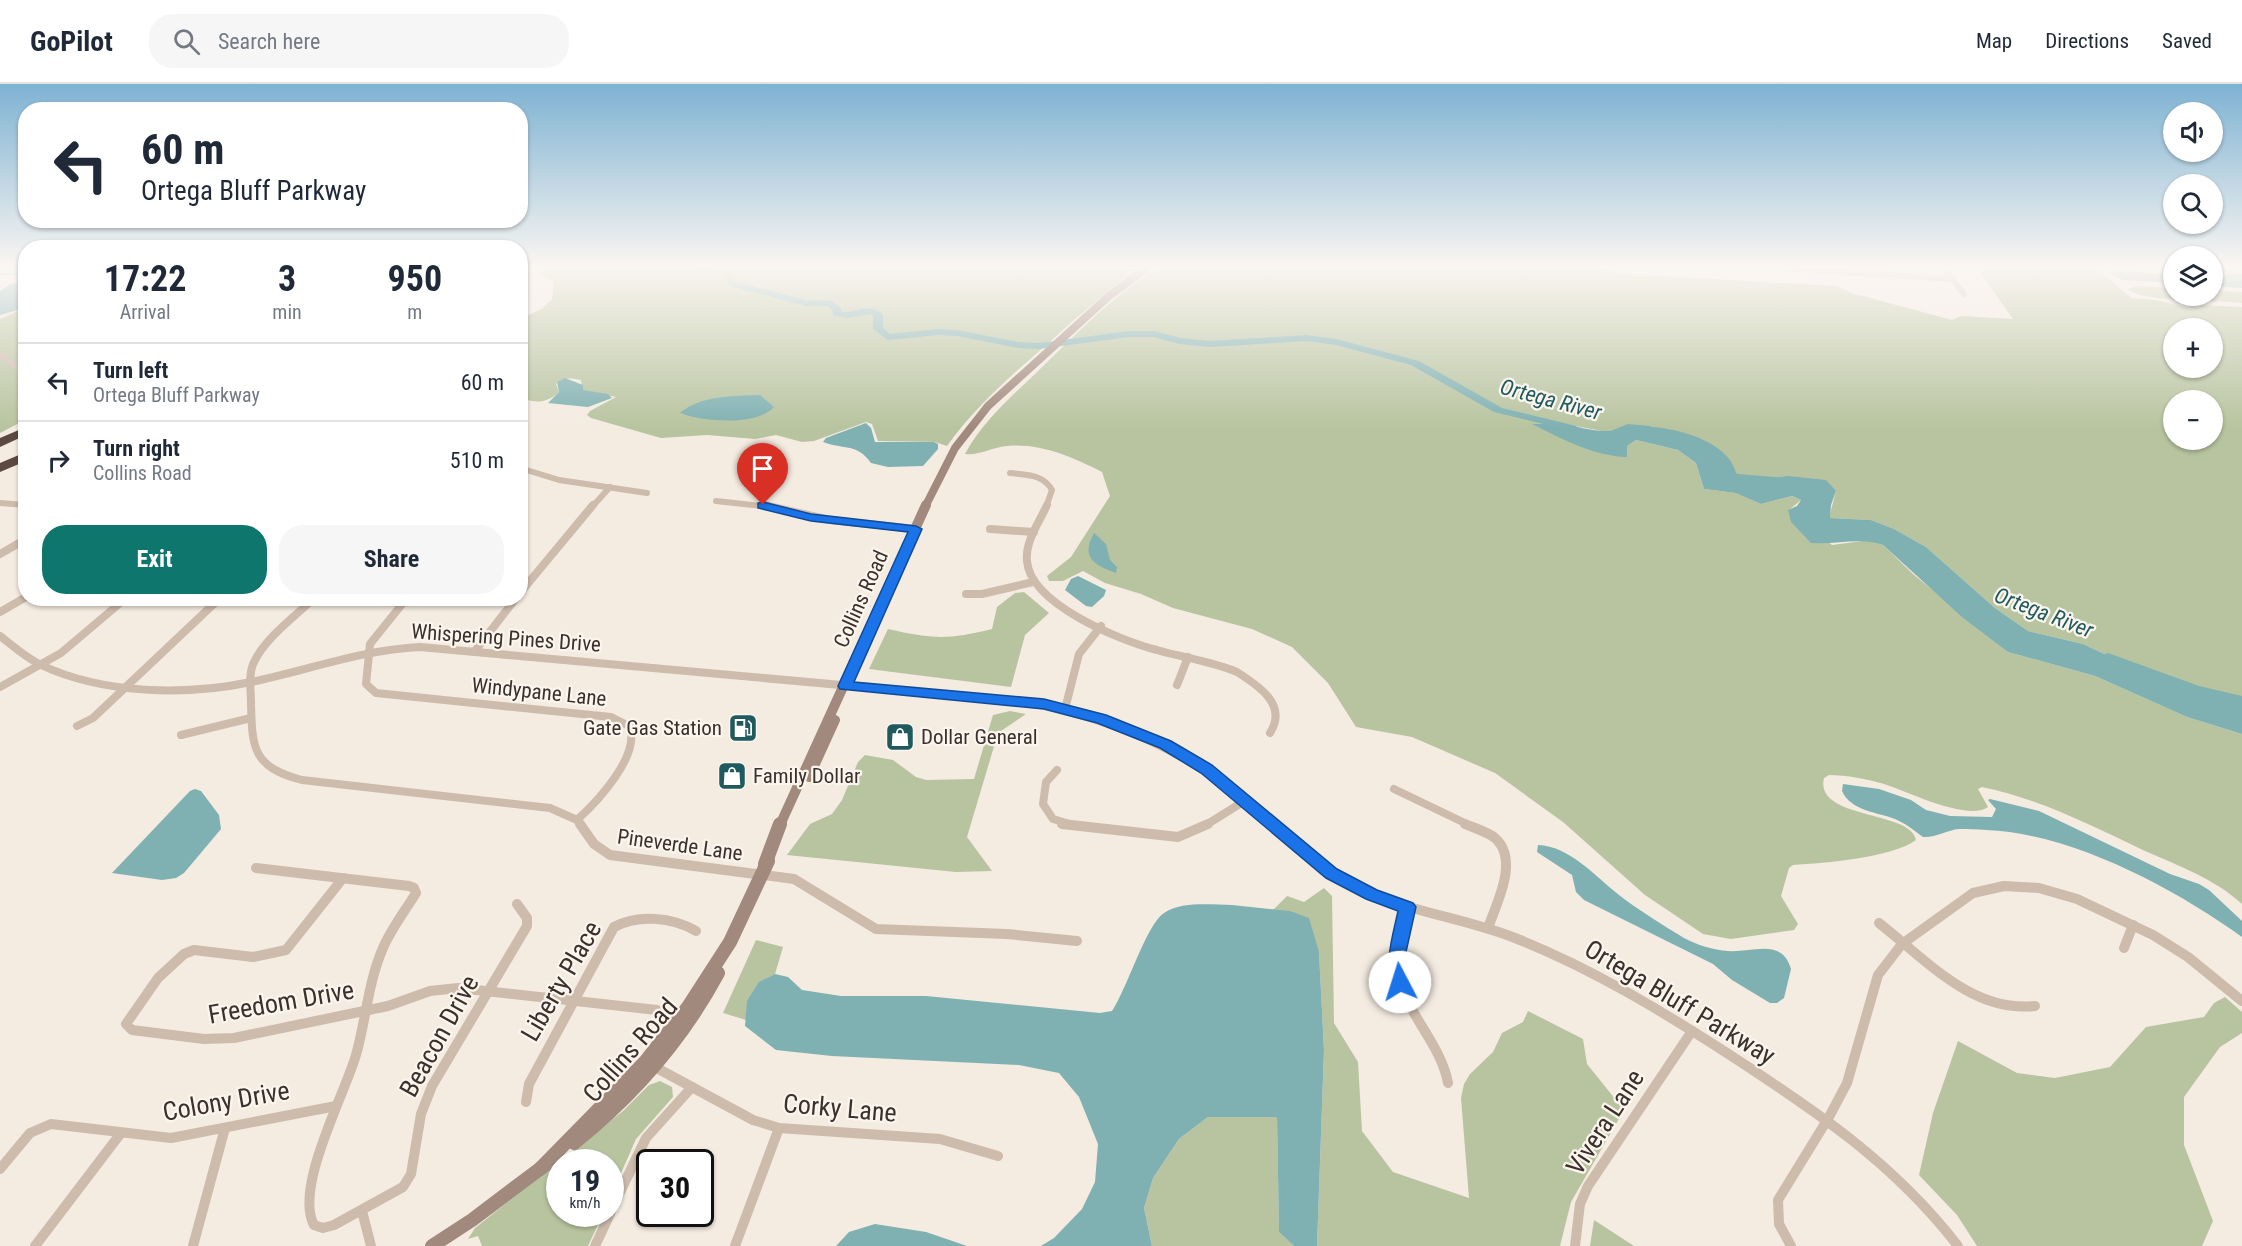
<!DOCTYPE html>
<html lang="en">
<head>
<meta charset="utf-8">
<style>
  body { margin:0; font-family:"Roboto Condensed",sans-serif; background:#f6f6f7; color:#1f2937; height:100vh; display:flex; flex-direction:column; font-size:22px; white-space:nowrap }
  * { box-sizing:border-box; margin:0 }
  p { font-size:20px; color:#747a83 }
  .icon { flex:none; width:33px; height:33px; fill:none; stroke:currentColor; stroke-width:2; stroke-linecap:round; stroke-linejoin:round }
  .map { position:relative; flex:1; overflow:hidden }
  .panel { position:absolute; left:18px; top:156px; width:510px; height:366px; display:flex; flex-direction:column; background:#fff; border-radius:24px; box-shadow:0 2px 4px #0004 }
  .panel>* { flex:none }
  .banner { position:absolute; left:18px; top:18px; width:510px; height:126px; border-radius:24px; box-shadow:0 2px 4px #0004; background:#fff; color:#1f2937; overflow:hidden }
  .tools { position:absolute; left:2163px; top:18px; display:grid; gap:12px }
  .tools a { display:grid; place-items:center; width:60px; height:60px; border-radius:50%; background:#fff; box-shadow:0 2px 4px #0004; font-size:30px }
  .speed { position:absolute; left:546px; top:1065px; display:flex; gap:12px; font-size:30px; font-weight:700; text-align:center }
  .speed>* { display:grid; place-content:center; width:78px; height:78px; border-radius:50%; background:#fff; box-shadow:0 2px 4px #0004; line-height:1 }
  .speed small { font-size:15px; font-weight:400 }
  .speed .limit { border:3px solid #111; border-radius:9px; background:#fff; color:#111 }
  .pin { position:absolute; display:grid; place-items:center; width:51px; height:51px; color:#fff; margin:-62px -26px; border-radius:50% 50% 50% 0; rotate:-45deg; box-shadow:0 0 6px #0007 }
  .pin .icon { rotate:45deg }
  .me { position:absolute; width:66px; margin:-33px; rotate:355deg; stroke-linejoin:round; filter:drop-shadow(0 0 4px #0008) }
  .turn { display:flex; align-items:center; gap:21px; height:126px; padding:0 24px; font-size:27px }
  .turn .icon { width:78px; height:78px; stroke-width:2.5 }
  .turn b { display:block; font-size:42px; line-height:51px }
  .eta { display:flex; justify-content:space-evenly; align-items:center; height:102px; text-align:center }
  .eta b { font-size:36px; font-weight:700; line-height:42px }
  .primary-button { display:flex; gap:12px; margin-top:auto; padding:12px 24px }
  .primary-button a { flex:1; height:69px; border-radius:24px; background:#0f766e; color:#fff; font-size:24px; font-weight:700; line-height:69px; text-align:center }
  .primary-button a+a { background:#f6f6f7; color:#1f2937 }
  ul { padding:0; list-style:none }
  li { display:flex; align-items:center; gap:18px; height:78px; padding:0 24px; border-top:2px solid #e0e1e3 }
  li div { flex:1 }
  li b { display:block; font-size:22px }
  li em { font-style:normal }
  header { display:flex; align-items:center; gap:36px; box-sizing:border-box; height:84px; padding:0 30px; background:#fff; border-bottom:2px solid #e0e1e3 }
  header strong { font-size:28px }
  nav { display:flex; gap:33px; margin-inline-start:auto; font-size:21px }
  .search { width:420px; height:54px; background:#f6f6f7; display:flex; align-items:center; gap:15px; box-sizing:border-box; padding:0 21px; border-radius:24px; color:#747a83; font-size:22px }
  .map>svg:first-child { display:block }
  .green { fill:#b8c4a0; fill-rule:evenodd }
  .water { fill:#7fb0b2 }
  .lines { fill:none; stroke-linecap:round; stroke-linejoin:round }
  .stream { stroke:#7fb0b2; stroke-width:1.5 }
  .river { fill:#7fb0b2; fill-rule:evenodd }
  .street-far2 { stroke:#cdbbac; stroke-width:6 }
  .street-far1 { stroke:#cdbbac; stroke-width:8 }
  .street { stroke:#cdbbac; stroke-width:10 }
  .secondary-far2 { stroke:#a18a7d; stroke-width:8 }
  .secondary-far1 { stroke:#a18a7d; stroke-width:10 }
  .secondary { stroke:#a18a7d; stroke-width:14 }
  .highway { fill:#5c4a42; fill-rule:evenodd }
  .route { fill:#1a73e8; stroke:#114b97; stroke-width:1.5 }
  .labels { text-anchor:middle; stroke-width:4.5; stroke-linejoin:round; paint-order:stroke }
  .street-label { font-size:21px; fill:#3b302b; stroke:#fbf5ee }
  .poi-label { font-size:21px; fill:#3b302b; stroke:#fbf5ee; text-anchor:start }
  .water-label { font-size:22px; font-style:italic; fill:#1f5a5e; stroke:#fbf5ee }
  .near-street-label { font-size:26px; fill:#3b302b; stroke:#fbf5ee }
</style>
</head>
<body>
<header>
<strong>GoPilot</strong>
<div class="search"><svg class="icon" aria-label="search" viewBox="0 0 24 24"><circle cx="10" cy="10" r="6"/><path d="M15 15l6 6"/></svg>Search here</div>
<nav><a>Map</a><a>Directions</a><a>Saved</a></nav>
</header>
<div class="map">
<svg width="2242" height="1162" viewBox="0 0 2242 1162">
  <rect width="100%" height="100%" fill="#f4ebe1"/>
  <g class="green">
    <path d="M546,181h598c-36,24 -68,53 -100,82 -35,30 -70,61 -97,99l-12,-4 -57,-1 -6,-17 -6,-2 -52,19 -12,1 -26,-7 -21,4 -48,-4 -46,3 -70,-20 -4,-3 3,-4 26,-14 -34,-7 -1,-10c-10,-2 -18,-3 -25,4l3,8c-13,12 -23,11 -38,6v-39l3,-2v-4h-3v-35l21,-9 10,-10 2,-17 -16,-8z"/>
    <path d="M1163,181h438l5,5 20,4 210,12 16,7 100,27 9,-4 52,3 -38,-54h118l38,33 24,2 30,7 14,-2 43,2v393l-58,-11 -31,-12 -70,-33 -55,-13 -33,-23 -69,-61 -32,-18 -23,-9 -42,-2 7,-27 -99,-13 -102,-51 -28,5 -47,-9 -27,1 94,22 9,-6 42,10 18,13 8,26 33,4 24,11 31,-8 9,4 -12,10 43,35 39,-5 12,5 30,29 95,78 87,24 92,41 55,17v170c-27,-25 -63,-38 -97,-53 -53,-25 -105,-52 -163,-64l-4,2 10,18c-19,15 -82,-16 -104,-23 -17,-5 -37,-9 -55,-9l-5,3c-10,42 87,32 92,62 -25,18 -91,23 -123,25l-4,3 -8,28 17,28 -4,6 -63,9 -28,-5 -58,-39 -82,-73 -68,-49 -83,-36 -56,-10 -28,-44 -36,-36 -40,-18 -79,-21 -32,-14 -36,-11 -22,-12 -20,10h-14l-2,-5 24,-19 39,-61 -8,-24c-30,-15 -61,-29 -95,-26 -14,1 -29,10 -42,8 18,-33 46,-57 72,-82 40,-38 78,-80 126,-107zM2174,244h38v40h-38zM2174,316h38v40h-38z"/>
    <path d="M2139,202l34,2 1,8h38l1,-6 29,2v11c-25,-3 -98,0 -115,-14z"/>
    <path d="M25,224v112l-25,13v-114z"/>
    <path d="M1024,508l25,21 -24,22 -14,52 -142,-18 19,-40c44,10 60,11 104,0l5,-22 18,-14z"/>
    <path d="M1010,627l16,3 -28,19 -31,104 25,34 -36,1 -169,-17 23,-31 22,-10 10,-14 16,-38 7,-7 28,5 23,17 10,3 48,-1 19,-64z"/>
    <path d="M1324,804l8,8 2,127 24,39 4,69 31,41 76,26 -8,-100 3,-14 6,-10 23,-22 9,-19 21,-11 5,-11 55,28 4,25 37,46 -53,92 -11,44h-243l7,-196 -5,-98 -46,-42 14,-14 17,6z"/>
    <path d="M756,856l27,7 -8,27c-21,10 -27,23 -29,46l-23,-7z"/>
    <path d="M2225,913l17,15v21l-22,14 -36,50v48l29,76 -11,25h-225l-20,-31 -38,-40 14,-62 25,-72 59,32 38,5 55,-11 36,-40 58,-10 10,-14z"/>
    <path d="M660,997l12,6 1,10 -37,42 -25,57 -1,-34h-50v52h43l-15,32h-106l-4,-10 -10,3 7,-11 148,-117 26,-26z"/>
    <path d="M1208,1033h69l2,115 15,14h-142l-8,-38 9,-30 26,-39z"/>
    <path d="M1594,1136l40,26h-44z"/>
  </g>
  <g class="water">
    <path d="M2119,187l54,4v8l-50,-3 -15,-7z"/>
    <path d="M2228,189l14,1v14l-29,-2v-9h11z"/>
    <path d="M20,199l5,6v19l-25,7v-24l11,-7z"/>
    <path d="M565,294l18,7v5l25,4 4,4 -24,9 -40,-4 11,-11 -2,-10z"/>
    <path d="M760,311l14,12c-16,19 -71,15 -94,6 21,-18 54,-17 80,-18z"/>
    <path d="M866,339l5,5 4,14h59l4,2v5l-15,17 -35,1 -17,-4c-14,-20 -26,-13 -48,-21l3,-4z"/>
    <path d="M1560,339c15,3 31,8 46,8 16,1 31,-5 46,-4 30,2 82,17 85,51l15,3 36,-5 38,4 10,11 -5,14 -1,13 41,2 23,9 32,18 69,61 33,23 55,13 70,33 31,11 58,12v34l-55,-17 -92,-41 -87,-24 -46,-35 -79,-72c-21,-8 -48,0 -72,-2l-20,-21 -3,-12 9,-4 4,-6 -9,-4 -31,8 -25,-11 -32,-4 -8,-26 -18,-13 -42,-10 -9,6v11c-34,-1 -65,-18 -95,-33z"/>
    <path d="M1094,449l12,11 4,16 7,7 -1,6c-21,-8 -36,-15 -22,-40z"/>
    <path d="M1078,492l28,14 -2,6 -12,11 -6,-1 -21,-16 6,-11z"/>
    <path d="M1843,700l36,5 32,11 15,10 24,6 42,1 4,-8 -8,-9 2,-1 49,12 131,63 29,10 10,6 33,31v16c-68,-49 -171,-104 -256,-107 -8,-1 -18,-1 -27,-1 -12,1 -24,9 -36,8 -8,-6 -18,-14 -28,-18 -18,-7 -44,-8 -53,-28z"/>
    <path d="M195,705l6,2 18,24 2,14 -37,44 -8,5 -14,2 -50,-7 78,-82z"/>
    <path d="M1538,761c31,1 57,31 81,50 18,14 45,31 65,43 13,7 29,12 44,13 23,2 54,-14 63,18l-7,29 -7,5h-7l-38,-23 -19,-16 -129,-64 -8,-8 -4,-17 -35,-23z"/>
    <path d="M1232,821l58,6 19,7 10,34 5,98 -7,196h-23l-15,-14 -2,-115h-69l-29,22 -26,39 -9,30 8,38h-111l13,-8 28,-29 13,-27 3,-38 -19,-47 -20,-24 -40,-8 -187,-9 -56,-6 -31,-24 2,-25 12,-19 16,-8 13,3 14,13 39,6h85l174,17 12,-2c15,-22 34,-86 52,-98 18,-12 48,-8 68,-8z"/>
    <path d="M875,1140l51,8 41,14h-131l13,-14z"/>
  </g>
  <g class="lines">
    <path class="stream" d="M0,190h26"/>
    <g class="river">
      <path d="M696,181c17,0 34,-2 40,17l70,18 26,1 8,6 2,5c15,1 28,-10 41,3v13l7,6 48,-5 19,1 61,12 21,1 90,-12h26l25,7 30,3 97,-6 29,4 83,22 83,47 74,18 1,2 -5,3 -78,-19 -83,-47 -75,-20 -29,-4 -97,6 -31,-3 -25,-7h-25l-90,12 -21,-1 -61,-12 -19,-1 -50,5 -15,-11v-13l-2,-2 -24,4 -13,-2 -2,-6 -5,-4h-21l-77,-20 -4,-11 -4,-3h-14z"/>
      <path d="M1628,340l22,2 5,3 -5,3 -21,-2 -23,8 -5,-3z"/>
      <path d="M1722,383l16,7 48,4 6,3 -6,3 -50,-4 -18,-8 -2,-2z"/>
      <path d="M2108,569l91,33 43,10v10l-51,-13 -88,-32 -2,-3 2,-3z"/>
    </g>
    <g class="street-far2">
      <path d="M1728,181l225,14"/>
      <path d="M1941,181l23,29"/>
      <path d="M0,271l26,19"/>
      <path d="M520,384l39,12 88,13"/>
      <path d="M1010,389c16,2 33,1 42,17l-6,17"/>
      <path d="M716,417l54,6"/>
      <path d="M0,419l26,2"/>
      <path d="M592,423l18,-20"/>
    </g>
    <g class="street-far1">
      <path d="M764,421l66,15 86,9"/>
      <path d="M1047,421c-8,18 -22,36 -20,56 3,43 94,80 130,89 27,8 54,11 80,22 22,14 51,33 33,61"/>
      <path d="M990,445l44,3"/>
      <path d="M0,470l26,-15"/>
      <path d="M520,509l73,-88"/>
      <path d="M966,510h16l51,-12"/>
      <path d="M314,514c-19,19 -48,39 -60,64 -6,12 -3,28 -3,41 1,46 2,64 51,77l248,28 27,12 4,5"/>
      <path d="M407,514l-37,46 -4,40 10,9 235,24 18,9c13,28 -32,76 -52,94"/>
      <path d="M0,528l26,-15"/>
      <path d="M0,552c13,10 26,22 41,29 62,29 144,31 210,17 57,-12 110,-32 169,-35l598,54c99,16 183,56 257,124"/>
      <path d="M475,567l41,-53"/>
      <path d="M1177,601l11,-28"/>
      <path d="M0,603l61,-34 65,-55"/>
      <path d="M1065,625l14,-55 22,-28"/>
      <path d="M77,642l16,-8 127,-120"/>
      <path d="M181,651l70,-17"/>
      <path d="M1057,686l-11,12 -3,22 10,15 20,6"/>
      <path d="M1394,705l75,36"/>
      <path d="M1206,741l40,-25"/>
    </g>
    <g class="street">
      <path d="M580,740l14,20 16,11 184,24 82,50 131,5 70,7"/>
      <path d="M1062,740l116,13 30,-13"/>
      <path d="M1273,740c29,27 58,53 95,68 47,21 99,27 147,46 76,30 147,73 215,117 86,56 164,108 228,191"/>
      <path d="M1465,740c9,4 23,8 30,14 25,22 1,66 -7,90"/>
      <path d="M256,784l153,18 5,2 2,5c-11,18 -25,36 -33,55 -15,34 -17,72 -27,107 -12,41 -62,133 -42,170l9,3 11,-3 69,-38 8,-13 10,-60 11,-28 95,-160v-8l-10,-14"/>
      <path d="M343,794l-57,72 -33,7 -59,-7 -10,4 -26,24 -32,46 6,6 72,9 30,-1 154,-32 42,-15 28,-3 199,22"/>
      <path d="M1407,823c-4,19 -12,39 -10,59 4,44 43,74 51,117"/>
      <path d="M1879,839c46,36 93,90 156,83"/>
      <path d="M2124,864l9,-23"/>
      <path d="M653,982l100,54 26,8 161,11 58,17"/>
      <path d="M526,1018l3,-18 85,-157c24,-13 58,-10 82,4"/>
      <path d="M0,1085l30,-36 21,-9 120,14 165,-32"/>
      <path d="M362,1127l9,35"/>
      <path d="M610,1129l36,-75 46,-51"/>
      <path d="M35,1162l86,-113"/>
      <path d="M193,1162l32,-118"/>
      <path d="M595,1162l15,-32"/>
      <path d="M735,1162l44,-118"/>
      <path d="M1575,1162l5,-42 8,-18 104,-155"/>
      <path d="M1791,1162l-12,-22 -1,-24 51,-83 18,-34 31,-108 24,-31 71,-51 31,-7 35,2 38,11 76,36 35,22 54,44"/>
    </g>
    <path class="secondary-far2" d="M925,423l30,-59 33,-42 121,-110 42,-31"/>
    <g class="secondary-far1">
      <path d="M809,693l26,-57"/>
      <path d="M780,741l146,-320"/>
    </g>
    <g class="secondary">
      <path d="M765,780l15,-40"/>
      <path d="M574,1059c60,-48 108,-103 144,-170"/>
      <path d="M540,1085l105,-107 43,-55 42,-65 38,-81"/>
      <path d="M432,1162l40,-26 73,-55"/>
    </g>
    <g class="highway">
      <path d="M26,343v8l-26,12v-9z"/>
      <path d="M26,368v9l-26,11v-9z"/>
    </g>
  </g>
  <linearGradient id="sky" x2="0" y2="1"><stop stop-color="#7eb2d2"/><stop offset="0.53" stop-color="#faf6f2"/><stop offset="1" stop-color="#faf6f2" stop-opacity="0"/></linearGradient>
  <rect width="2242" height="344" fill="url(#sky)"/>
  <path class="route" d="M763,418l48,12 105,12 6,3 -68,153 190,17 62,16 65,26 41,24 125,104 40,21 36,13 3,4 -10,45 3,30 -3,5 -6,2 -6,-2c-11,-23 -1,-52 4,-76l-32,-12 -40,-21 -125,-105 -41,-25 -63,-25 -53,-14 -204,-20 -2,-3 70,-154 -97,-11 -53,-13v-5z"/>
  <defs>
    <g id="fuel-square" transform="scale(1.5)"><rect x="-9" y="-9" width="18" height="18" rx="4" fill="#1f5a5e" stroke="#fbf5ee"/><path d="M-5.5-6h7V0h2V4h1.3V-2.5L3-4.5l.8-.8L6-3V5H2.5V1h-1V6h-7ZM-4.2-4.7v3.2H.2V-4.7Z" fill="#fff"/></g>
    <g id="shop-square" transform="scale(1.5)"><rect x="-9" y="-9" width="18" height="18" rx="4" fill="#1f5a5e" stroke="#fbf5ee"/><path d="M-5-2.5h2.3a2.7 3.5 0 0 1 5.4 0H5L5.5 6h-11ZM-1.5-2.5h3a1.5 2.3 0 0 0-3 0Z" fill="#fff"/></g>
  </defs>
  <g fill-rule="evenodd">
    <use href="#fuel-square" x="743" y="644"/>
    <use href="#shop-square" x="900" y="653"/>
    <use href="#shop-square" x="732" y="692"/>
  </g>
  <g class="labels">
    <g class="street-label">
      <text transform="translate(861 515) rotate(-66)" y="7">Collins Road</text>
      <text transform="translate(506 554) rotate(4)" y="7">Whispering Pines Drive</text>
      <text transform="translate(539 608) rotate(6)" y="7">Windypane Lane</text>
      <text transform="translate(680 761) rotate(8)" y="7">Pineverde Lane</text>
    </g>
    <g class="poi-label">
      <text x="722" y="651" text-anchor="end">Gate Gas Station</text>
      <text x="921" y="660">Dollar General</text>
      <text x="753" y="699">Family Dollar</text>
    </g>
    <g class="water-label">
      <text transform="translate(1551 315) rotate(15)" y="8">Ortega River</text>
      <text transform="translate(2044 528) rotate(21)" y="8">Ortega River</text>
    </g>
    <g class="near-street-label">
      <text transform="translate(561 897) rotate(-60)" y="9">Liberty Place</text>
      <text transform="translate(281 918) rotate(-10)" y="9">Freedom Drive</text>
      <text transform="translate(1680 918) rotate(31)" y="9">Ortega Bluff Parkway</text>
      <text transform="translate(439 952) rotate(-61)" y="9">Beacon Drive</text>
      <text transform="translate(630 966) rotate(-49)" y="9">Collins Road</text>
      <text transform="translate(226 1017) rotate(-10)" y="9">Colony Drive</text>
      <text transform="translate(840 1024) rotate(5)" y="9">Corky Lane</text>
      <text transform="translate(1605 1038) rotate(-57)" y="9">Vivera Lane</text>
    </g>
  </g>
</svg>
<div class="tools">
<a><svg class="icon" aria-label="sound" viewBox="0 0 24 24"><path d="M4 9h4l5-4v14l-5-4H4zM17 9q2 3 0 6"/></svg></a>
<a><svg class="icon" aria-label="search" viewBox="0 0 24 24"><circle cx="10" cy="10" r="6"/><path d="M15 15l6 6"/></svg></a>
<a><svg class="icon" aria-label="layers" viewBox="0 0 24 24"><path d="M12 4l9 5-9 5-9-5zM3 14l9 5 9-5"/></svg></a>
<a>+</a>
<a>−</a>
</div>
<div class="speed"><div>19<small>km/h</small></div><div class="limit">30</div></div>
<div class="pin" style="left:763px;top:421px;background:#d93025"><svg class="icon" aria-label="arrive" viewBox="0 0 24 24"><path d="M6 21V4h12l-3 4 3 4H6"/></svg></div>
<svg class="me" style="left:1400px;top:898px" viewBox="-20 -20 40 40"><circle r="19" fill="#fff"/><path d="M0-13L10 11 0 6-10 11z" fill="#1a73e8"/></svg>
<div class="banner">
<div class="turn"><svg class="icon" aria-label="left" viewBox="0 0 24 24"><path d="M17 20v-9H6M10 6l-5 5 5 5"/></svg><div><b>60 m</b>Ortega Bluff Parkway</div></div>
</div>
<section class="panel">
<div class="eta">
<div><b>17:22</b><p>Arrival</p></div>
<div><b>3</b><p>min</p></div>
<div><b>950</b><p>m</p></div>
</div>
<ul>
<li><svg class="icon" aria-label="left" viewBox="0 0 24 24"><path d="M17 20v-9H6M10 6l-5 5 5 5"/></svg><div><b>Turn left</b><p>Ortega Bluff Parkway</p></div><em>60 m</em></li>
<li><svg class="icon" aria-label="right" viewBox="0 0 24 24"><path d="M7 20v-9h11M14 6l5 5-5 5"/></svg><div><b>Turn right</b><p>Collins Road</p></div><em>510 m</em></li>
</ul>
<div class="primary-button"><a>Exit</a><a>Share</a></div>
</section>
</div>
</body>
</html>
